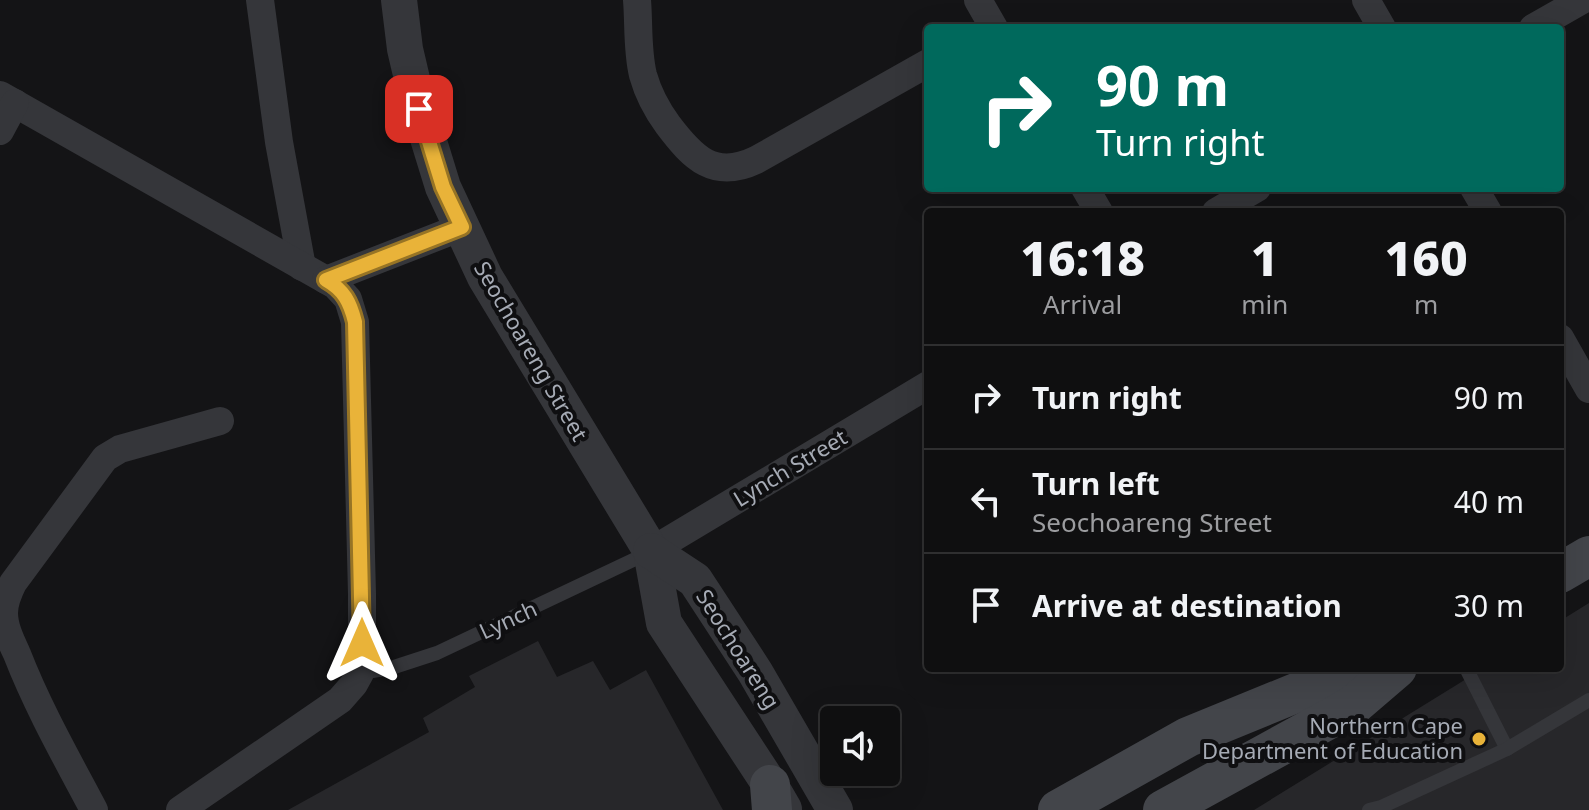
<!DOCTYPE html>
<html lang="en">
<head>
<meta charset="utf-8">
<style>
  body { margin:0; font-family:"Noto Sans",sans-serif; background:#1d1d1e; color:#f1f3f6; height:100vh; display:flex; flex-direction:column; font-size:30px; white-space:nowrap }
  * { box-sizing:border-box; margin:0 }
  p { font-size:26px; color:#9b9c9f }
  .icon { flex:none; width:44px; height:44px; fill:none; stroke:currentColor; stroke-width:2; stroke-linecap:round; stroke-linejoin:round }
  .map { position:relative; flex:1; overflow:hidden }
  .drawer { position:absolute; left:924px; top:208px; width:640px; height:464px; display:flex; flex-direction:column; background:#0f0f10; border-radius:8px; box-shadow:0 8px 32px #0002,0 0 0 2px #2f2f30 }
  .drawer>* { flex:none }
  .hud { position:absolute; left:924px; top:24px; width:640px; height:168px; border-radius:8px; box-shadow:0 8px 32px #0002,0 0 0 2px #2f2f30; background:#00695c; color:#fff; overflow:hidden }
  .fabs { position:absolute; left:820px; top:706px; display:grid; gap:16px }
  .fabs a { display:grid; place-items:center; width:80px; height:80px; border-radius:8px; background:#0f0f10; box-shadow:0 8px 32px #0002,0 0 0 2px #2f2f30; font-size:40px }
  .pin { position:absolute; display:grid; place-items:center; width:68px; height:68px; color:#fff; margin:-34px; border-radius:16px; box-shadow:0 4px 12px #0006 }
  .me { position:absolute; width:88px; margin:-44px; rotate:0deg; stroke-linejoin:round; filter:drop-shadow(0 0 6px #0008) }
  .turn { display:flex; align-items:center; gap:28px; height:168px; padding:0 40px; font-size:36px }
  .turn .icon { width:104px; height:104px; stroke-width:2.5 }
  .turn b { display:block; font-size:56px; line-height:68px }
  .eta { display:flex; justify-content:space-evenly; align-items:center; height:136px; text-align:center }
  .eta b { font-size:48px; font-weight:800; line-height:56px }
  ul { padding:0; list-style:none }
  li { display:flex; align-items:center; gap:24px; height:104px; padding:0 40px; border-top:2px solid #2f2f30 }
  li div { flex:1 }
  li b { display:block; font-size:30px }
  li em { font-style:normal }
  .map>svg:first-child { display:block }
  .building { fill:#27272a }
  .lines { fill:none; stroke-linecap:round; stroke-linejoin:round }
  .service { stroke:#35363a; stroke-width:14 }
  .minor { stroke:#35363a; stroke-width:28 }
  .tertiary { stroke:#35363a; stroke-width:36 }
  .secondary { stroke:#43454a; stroke-width:40 }
  .route-casing { stroke:#977425; stroke-width:20 }
  .route { stroke:#e9b339; stroke-width:14 }
  .poi-dot { fill:#e9b339; stroke:#0f0f11; stroke-width:3 }
  .labels { text-anchor:middle; stroke-width:8; stroke-linejoin:round; paint-order:stroke }
  .street-label { font-size:22px; fill:#a6abb5; stroke:#0f0f11 }
  .poi-label { font-size:22px; fill:#a6abb5; stroke:#0f0f11; text-anchor:end }
</style>
</head>
<body>
<div class="map">
<svg width="1589" height="810" viewBox="0 0 1589 810">
  <rect width="100%" height="100%" fill="#141416"/>
  <g class="building">
    <path d="M1589,603v207h-335l230,-142h76v-47z"/>
    <path d="M538,641l19,36 36,-16 17,29 36,-20 77,140h-435l141,-78 -6,-14 52,-31 -6,-11z"/>
  </g>
  <g class="lines">
    <g class="service">
      <path d="M1466,668l41,81"/>
      <path d="M360,673l31,-5 46,-15 213,-101"/>
      <path d="M1369,810l12,-3 126,-58 82,-49"/>
    </g>
    <g class="minor">
      <path d="M260,0l19,142 23,125"/>
      <path d="M637,0c2,24 0,51 6,75 5,18 14,35 25,50 25,33 46,55 88,35l172,-97"/>
      <path d="M978,0l16,28"/>
      <path d="M1366,0l16,28"/>
      <path d="M1533,28l49,-28"/>
      <path d="M0,95l335,190 13,14 7,23 7,272v68l-2,11 -6,11 -14,16 -160,110"/>
      <path d="M0,131l15,-28"/>
      <path d="M1085,188l14,24"/>
      <path d="M1474,188l14,24"/>
      <path d="M1216,212l41,-24"/>
      <path d="M326,280l136,-53"/>
      <path d="M1560,338l29,51"/>
      <path d="M651,551l277,-166"/>
      <path d="M94,810c-27,-51 -56,-102 -77,-156 -6,-13 -13,-27 -13,-41 0,-11 4,-20 9,-30l92,-125 15,-9 100,-28"/>
    </g>
    <g class="tertiary">
      <path d="M399,0l6,49 14,60 24,78 42,90 166,274 13,72 106,162 14,24"/>
      <path d="M651,551l44,29 60,92 80,138"/>
    </g>
    <g class="secondary">
      <path d="M1560,573l29,-17"/>
      <path d="M770,785l2,25"/>
      <path d="M1058,810l130,-73 137,-56 44,-13"/>
      <path d="M1163,810l177,-97 15,-9 42,-36"/>
    </g>
  </g>
  <g class="lines">
    <g class="route-casing">
      <path id="route" d="M362,643l-7,-321c-5,-20 -11,-32 -29,-42l136,-53 -19,-40 -24,-78"/>
    </g>
    <use href="#route" class="route"/>
  </g>
  <circle class="poi-dot" cx="1479" cy="739" r="8"/>
  <g class="labels">
    <g class="street-label">
      <text transform="translate(531 351) rotate(60)" y="8">Seochoareng Street</text>
      <text transform="translate(790 468) rotate(-31)" y="8">Lynch Street</text>
      <text transform="translate(508 620) rotate(-25)" y="8">Lynch</text>
      <text transform="translate(738 649) rotate(58)" y="8">Seochoareng</text>
    </g>
    <g class="poi-label">
      <text x="1463" y="734">Northern Cape<tspan x="1463" dy="25">Department of Education</tspan></text>
    </g>
  </g>
</svg>
<div class="fabs">
<a><svg class="icon" aria-label="sound" viewBox="0 0 24 24"><path d="M4 9h4l5-4v14l-5-4H4zM17 9q2 3 0 6"/></svg></a>
</div>
<div class="pin" style="left:419px;top:109px;background:#d93025"><svg class="icon" aria-label="arrive" viewBox="0 0 24 24"><path d="M6 21V4h12l-3 4 3 4H6"/></svg></div>
<svg class="me" style="left:362px;top:643px" viewBox="-20 -20 40 40"><path d="M0-17L14 15 0 8-14 15z" fill="#e9b339" stroke="#fff" stroke-width="4"/></svg>
<div class="hud">
<div class="turn"><svg class="icon" aria-label="right" viewBox="0 0 24 24"><path d="M7 20v-9h11M14 6l5 5-5 5"/></svg><div><b>90 m</b>Turn right</div></div>
</div>
<section class="drawer">
<div class="eta">
<div><b>16:18</b><p>Arrival</p></div>
<div><b>1</b><p>min</p></div>
<div><b>160</b><p>m</p></div>
</div>
<ul>
<li><svg class="icon" aria-label="right" viewBox="0 0 24 24"><path d="M7 20v-9h11M14 6l5 5-5 5"/></svg><div><b>Turn right</b></div><em>90 m</em></li>
<li><svg class="icon" aria-label="left" viewBox="0 0 24 24"><path d="M17 20v-9H6M10 6l-5 5 5 5"/></svg><div><b>Turn left</b><p>Seochoareng Street</p></div><em>40 m</em></li>
<li><svg class="icon" aria-label="arrive" viewBox="0 0 24 24"><path d="M6 21V4h12l-3 4 3 4H6"/></svg><div><b>Arrive at destination</b></div><em>30 m</em></li>
</ul>
</section>
</div>
</body>
</html>
